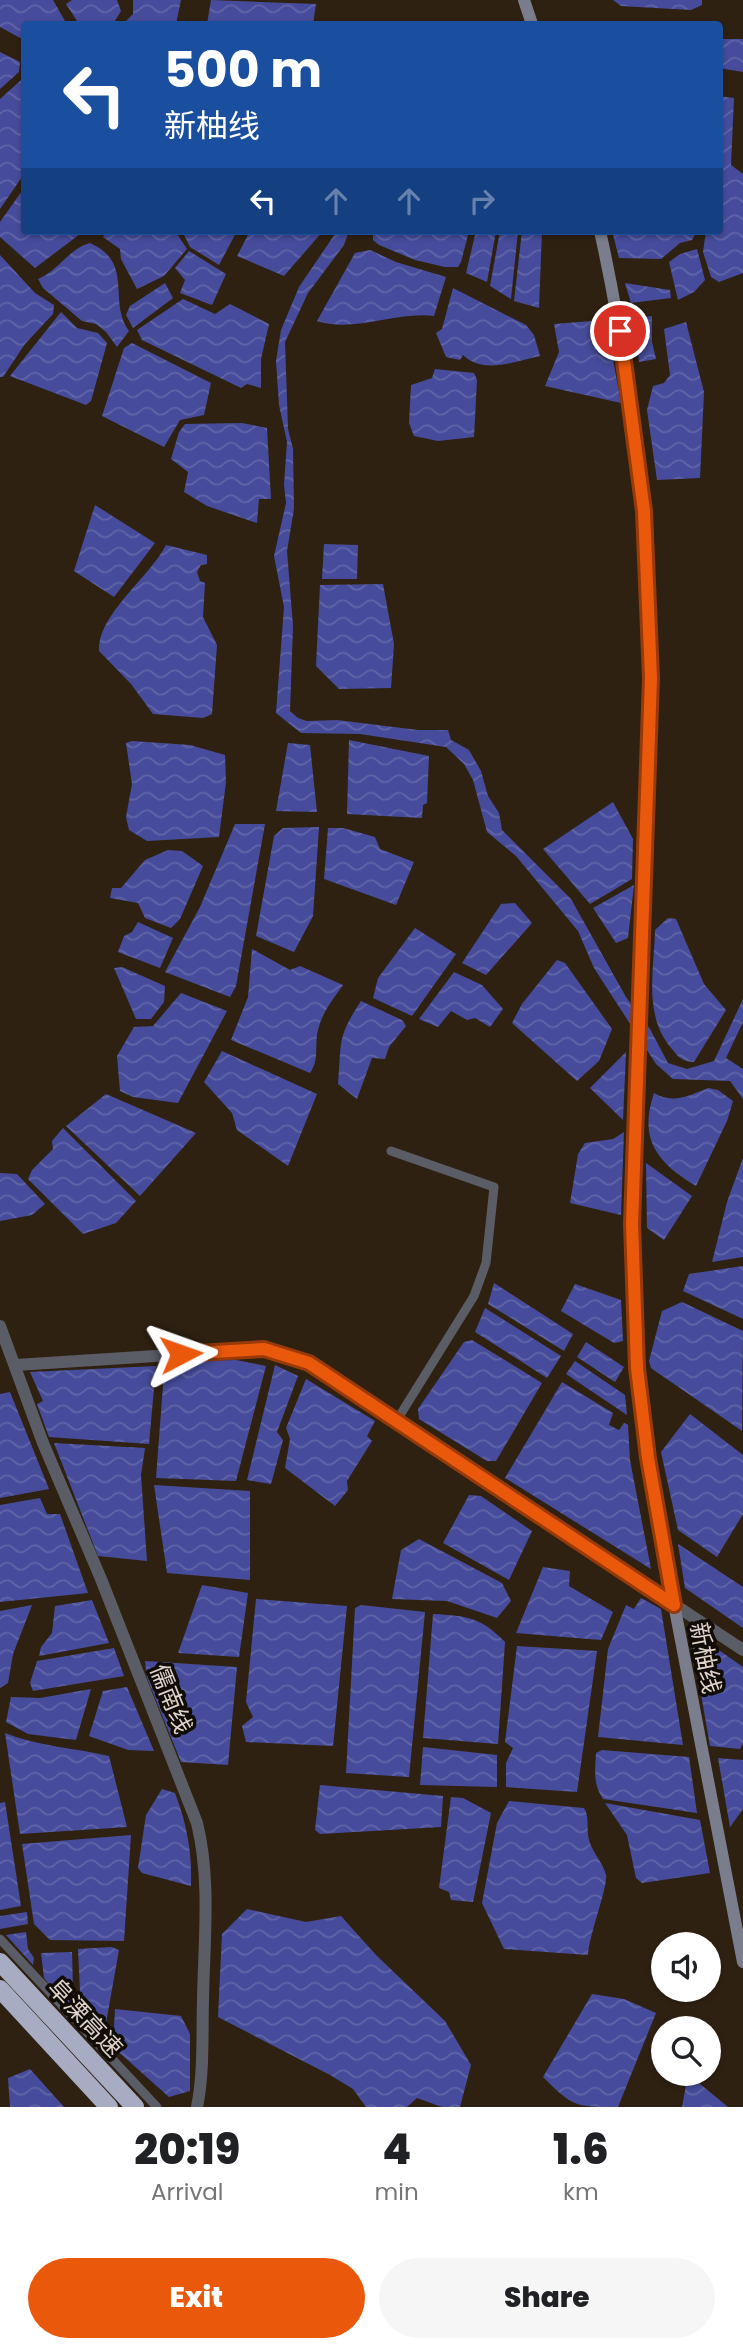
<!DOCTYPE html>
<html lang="en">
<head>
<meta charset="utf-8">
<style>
  body { margin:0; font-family:Poppins,"Noto Sans SC",sans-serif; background:#f6f6f6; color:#202124; height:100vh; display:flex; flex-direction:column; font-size:26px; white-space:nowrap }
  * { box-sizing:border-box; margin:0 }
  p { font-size:23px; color:#757577 }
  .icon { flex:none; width:38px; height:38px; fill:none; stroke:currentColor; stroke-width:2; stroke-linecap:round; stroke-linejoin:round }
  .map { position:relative; height:2107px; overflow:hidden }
  .details { display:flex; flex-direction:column; background:#fff; flex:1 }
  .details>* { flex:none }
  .guide { position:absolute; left:21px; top:21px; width:702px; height:214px; border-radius:7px; box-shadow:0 2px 5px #0004; background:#1a4fa0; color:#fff; overflow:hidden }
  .fabs { position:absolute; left:651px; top:1932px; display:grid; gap:14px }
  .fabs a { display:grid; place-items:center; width:70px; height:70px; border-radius:50%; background:#fff; box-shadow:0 2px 5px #0004; font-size:35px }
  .pin { position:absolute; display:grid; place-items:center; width:60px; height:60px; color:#fff; margin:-30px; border:4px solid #fff; border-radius:50%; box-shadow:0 2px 7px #0007 }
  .me { position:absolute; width:77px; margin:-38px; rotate:86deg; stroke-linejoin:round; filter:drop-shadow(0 0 5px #0008) }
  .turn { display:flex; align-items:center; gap:24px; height:147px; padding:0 28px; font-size:32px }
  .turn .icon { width:91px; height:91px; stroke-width:2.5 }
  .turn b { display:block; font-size:49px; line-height:60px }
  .lanes { display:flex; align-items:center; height:66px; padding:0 28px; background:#0003; justify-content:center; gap:35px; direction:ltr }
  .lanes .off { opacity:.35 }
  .eta { display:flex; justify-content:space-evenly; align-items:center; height:119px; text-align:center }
  .eta b { font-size:42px; font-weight:800; line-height:49px }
  .action { display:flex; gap:14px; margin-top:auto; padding:14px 28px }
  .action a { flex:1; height:80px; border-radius:42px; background:#ea580c; color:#fff; font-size:28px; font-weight:800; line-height:80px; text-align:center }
  .action a+a { background:#f6f6f6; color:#202124 }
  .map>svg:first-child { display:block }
  .water { fill:url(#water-waves) }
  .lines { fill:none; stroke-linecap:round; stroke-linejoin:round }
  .minor { stroke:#5b5d66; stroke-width:9 }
  .tertiary { stroke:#5b5d66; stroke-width:12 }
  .secondary { stroke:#7a7d8c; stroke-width:12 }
  .motorway { stroke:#a7acc3; stroke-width:18 }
  .route-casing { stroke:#983908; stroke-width:18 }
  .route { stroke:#ea580c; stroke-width:12 }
  .labels { text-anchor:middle; stroke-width:7; stroke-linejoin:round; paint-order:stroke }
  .street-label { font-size:24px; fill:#ded4cb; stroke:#120c06 }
</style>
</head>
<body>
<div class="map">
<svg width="743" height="2107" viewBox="0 0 743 2107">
  <defs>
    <pattern id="water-waves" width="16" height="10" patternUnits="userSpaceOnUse" patternTransform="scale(1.75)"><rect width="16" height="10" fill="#464c9b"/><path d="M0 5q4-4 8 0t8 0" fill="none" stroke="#6065a8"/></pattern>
  </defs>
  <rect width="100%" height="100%" fill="#2f2112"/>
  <g class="water">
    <path d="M0,0h53l12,21 -2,3h-39v16l-24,-13z"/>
    <path d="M72,0h45l4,11 -8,13h-39l3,-3 -11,-17z"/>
    <path d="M133,0h48l-5,24h-53l10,-10z"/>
    <path d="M211,0l105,4 -3,20h-106z"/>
    <path d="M613,0h89v5l-11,5 -70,-4z"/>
    <path d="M719,39h24v33l-24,-4z"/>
    <path d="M0,52l20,10 -1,10 -19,17z"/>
    <path d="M21,80h3v94l-24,35v-110z"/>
    <path d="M719,96l15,2 -3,67 12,9v99l-24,9 -8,-5 -8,-25 3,-21h13z"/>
    <path d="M24,188v43h60l-49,37 -35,-31v-15z"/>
    <path d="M107,231h68l12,18 -23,27 -27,13 -16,-30 -1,-10 -17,-12z"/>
    <path d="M182,231h55l-18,34 -29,-18z"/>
    <path d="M250,231h73l-39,45 -47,-20z"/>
    <path d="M337,231h12l-5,14 -36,48 -23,49 3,87 5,20 1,60 -7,42 6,75 -3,85 8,7 9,3 30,-1 81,10h30l3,10 18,10 12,21 7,25 11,17 3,17 69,69 55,98 24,32 18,34 19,6 27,-8 29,-62v23l-17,36 17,11v30l-13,-18 -57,-2 -17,-15 -62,-96 -16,-37 -62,-75 -29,-24 -14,-52 -9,-16 -18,-17 -86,-13 -59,-1 -25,-20 8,-106 -10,-51 12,-53 -2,-18 3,-43 -8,-37 -3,-44 5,-31 18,-43z"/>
    <path d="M373,231h96l-8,31 -3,5h-13l-30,-7 -36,-15 -6,-5z"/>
    <path d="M476,231h20l-9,51 -21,-9z"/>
    <path d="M500,231h18l-7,68 -21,-13z"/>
    <path d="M522,231h20l-3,77 -25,-7z"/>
    <path d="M612,231h85l-5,9 -12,3 -19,16 -42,-1z"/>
    <path d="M90,243c45,20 17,58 39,88l-12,16 -11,-15 -10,-8 -14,-3 -39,-33 -5,-9c20,-8 32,-31 52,-36z"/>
    <path d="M697,249l8,31 -11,12 -16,8 -9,-38 11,-8z"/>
    <path d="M370,250l26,12 50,15 -12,39c-38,-5 -80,17 -117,5l38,-68z"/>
    <path d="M189,251l37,23 -14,31 -32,-12 5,-13 -10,-12z"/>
    <path d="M0,255l35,38 19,12 -1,9 -28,30 -22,33h-3z"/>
    <path d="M165,283l8,15 -40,30 -7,-13 4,-9z"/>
    <path d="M625,283l45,7 1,8 -40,5z"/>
    <path d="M453,288l73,37 8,10 6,21c-24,5 -56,19 -77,-1l-3,5 -14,-3 -10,-24 6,-4z"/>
    <path d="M183,299l32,15 15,-10 39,20 -8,35v29l-14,-4 -6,4 -99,-48 -5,-10z"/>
    <path d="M61,312l16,16 21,5 9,10 -16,58 -5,4 -76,-29z"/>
    <path d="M605,315l16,88 -76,-17 14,-34 -5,-28 37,-3z"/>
    <path d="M652,316v26l4,17 -17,3 -6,-44z"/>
    <path d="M686,322l18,70 -4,86 -43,2 -10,-70 6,-24 11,-3 6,-8 -6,-46z"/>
    <path d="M132,343l79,40 -7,32 -24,5 -16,27 -62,-31 22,-68z"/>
    <path d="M435,369l39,4 3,7 -3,57 -36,4 -24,-5 -5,-13 2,-38 21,-7z"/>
    <path d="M242,423l25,5 4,71h-12l-2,24 -50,-17 -23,-14 4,-20 -17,-13 8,-27 6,-8z"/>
    <path d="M95,505l60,38 -41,54 -40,-26z"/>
    <path d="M324,544l34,1 -1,34h-35z"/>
    <path d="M166,545l41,10v9l-6,1 -4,7 3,9 5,2 -2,34 14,28 -5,69 -9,4 -50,-4 -22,-30 -32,-33c-2,-36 51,-74 67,-106z"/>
    <path d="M383,584l11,60 -3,44 -52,1 -23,-23 4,-81z"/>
    <path d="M349,740l80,16 -2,47 -4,2 -1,13 -75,-4z"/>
    <path d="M132,741l58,4 35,10 1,27 -7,55 -72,4 -18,-11 -3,-13 6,-33 -6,-41z"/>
    <path d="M288,743l22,2 7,67 -41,-1z"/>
    <path d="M613,802l20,37 -1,40 -42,25 -47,-55z"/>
    <path d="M235,824h30l-29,162 -6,11 -65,-25 35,-65z"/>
    <path d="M319,827l-6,89 -19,36 -38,-16 18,-100 9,-8z"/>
    <path d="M328,828h15l32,9 5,12 34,13 -18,43 -72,-26z"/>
    <path d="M168,850l14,1 21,15 -23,53 -9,9 -26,-10 -7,-15 -28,-5 2,-10h9l24,-28z"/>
    <path d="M634,885l-6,53 -12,5 -23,-35z"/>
    <path d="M515,903l17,20 -46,52 -24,-12 39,-59z"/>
    <path d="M668,918l8,1 28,65 22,26 -32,52c-11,0 -16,-5 -22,-13 -29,-33 -18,-78 -17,-119z"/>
    <path d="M138,922l35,16 -13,30 -42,-16 6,-16 8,-4z"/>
    <path d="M415,928l41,26 -44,62 -39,-18 5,-20z"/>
    <path d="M252,949l38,21 10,-4 43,19c-10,14 -21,28 -25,45 -4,16 2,29 -8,43l-79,-33 17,-43z"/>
    <path d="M557,960l8,3 47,66 -13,32 -22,20 -65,-58 10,-19z"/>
    <path d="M122,967l43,19 -1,16 -13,17h-15l-22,-51z"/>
    <path d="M454,972l28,13 21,24 -13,18 -15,-9 -8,2 -16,-9 -13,16 -19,-8z"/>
    <path d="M181,993l46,18 -49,92 -45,-6 -13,-6 -3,-35 17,-29 19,-1z"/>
    <path d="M361,1001l41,19 4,6 -17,21 -4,12 -13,-1 -15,41 -19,-15c4,-42 -2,-45 23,-83z"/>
    <path d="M222,1051l95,43 -29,72 -51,-36 -5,-17 -28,-31z"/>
    <path d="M626,1052l-3,68 -33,-32z"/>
    <path d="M708,1088l10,2 15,11 -6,20 -31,65c-38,-23 -58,-46 -42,-93 18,11 35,3 54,-5z"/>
    <path d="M106,1094l90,39 -56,63 -74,-70z"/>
    <path d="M63,1128l73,73 -20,22 -33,11 -55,-55 4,-9 21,-21 -1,-8z"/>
    <path d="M624,1132l-3,83 -51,-12 8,-49 7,-11 28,-4z"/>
    <path d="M743,1158v99l-31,5 15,-60z"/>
    <path d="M646,1163l46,33 -28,44 -17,-12z"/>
    <path d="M0,1173l17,1 28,30 -13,11 -32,6z"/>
    <path d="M743,1266v53l-60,-28 6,-17z"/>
    <path d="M494,1283l79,51 -9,17 -76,-47z"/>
    <path d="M575,1284l46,16 2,41 -9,2 -53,-32z"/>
    <path d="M682,1302l61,29 -1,100 -91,-63 -2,-7 13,-50z"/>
    <path d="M485,1308l76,48 -14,22 -72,-46z"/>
    <path d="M472,1340l70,43 -46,78h-9l-68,-42 -1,-10 46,-67z"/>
    <path d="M586,1342l38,25 -9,15 -38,-25z"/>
    <path d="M236,1360l30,6 -30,115 -80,-3 8,-106 22,-1 -1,-10z"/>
    <path d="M575,1361l50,34 2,20 -61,-41z"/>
    <path d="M275,1365l23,11 -21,56 6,8 -12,44 -24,-4z"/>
    <path d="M156,1366l-7,78 -100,-7 -12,-33 6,-3 -13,-29z"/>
    <path d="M306,1379l69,42 -8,15 5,5 -25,40 1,9 -13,16 -50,-38 5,-29 -4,-11z"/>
    <path d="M562,1382l51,31 -4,12 10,5 5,-7 4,2 2,35 21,109 -146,-91z"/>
    <path d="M10,1392l39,97 -49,9v-104z"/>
    <path d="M690,1414l53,41v59l-26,43 -39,-27 -17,-78z"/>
    <path d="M54,1443l91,5 -4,27 6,86 -49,-5z"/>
    <path d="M154,1485l96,6v89l-83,-7z"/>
    <path d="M469,1495l12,1 51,35 -23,49 -66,-37z"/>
    <path d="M40,1498l7,16h13l28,79 -88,9v-97z"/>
    <path d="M419,1539l83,44 9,18 -14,17 -50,-17 -55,-2 9,-49z"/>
    <path d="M678,1544l65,43v41l-58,-40z"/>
    <path d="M543,1567l27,4 -1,15 44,26 -12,28 -85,-7z"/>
    <path d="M202,1585l46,8 -9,64 -61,-4z"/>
    <path d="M641,1598l20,11 22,136 -85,-8 10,-88 18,-44 8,4z"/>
    <path d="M256,1599l91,7 -14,140 -87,-4 -4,-16 11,-9 -7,-15z"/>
    <path d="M92,1600l17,43 -70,13 2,-9 11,-14 3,-27z"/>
    <path d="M32,1605l-19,49 -5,29 -8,5v-77z"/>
    <path d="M361,1605l64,7 -16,165 -63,-4 9,-165z"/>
    <path d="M433,1614c35,2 47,3 72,28l-7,102 -75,-6z"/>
    <path d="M693,1632l50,35v76l-3,6 -30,-3 -19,-110z"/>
    <path d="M517,1646l80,5 -20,141 -71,-5v-24l7,-15 -8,-6z"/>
    <path d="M114,1648l10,28 -91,15 -3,-8 7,-22z"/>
    <path d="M145,1661l92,6 -9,98 -47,-3 -34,-84z"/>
    <path d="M127,1687l27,64 -26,-1 -39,-14 14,-45z"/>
    <path d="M91,1689l-15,51 -48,-6 -22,-12 5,-25 29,1z"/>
    <path d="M5,1733c33,13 69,15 104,23l18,71 -107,7z"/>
    <path d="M423,1747l74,8v32l-77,-2z"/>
    <path d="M602,1750l87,7 8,56 -94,-14c-10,-15 -8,-28 -7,-46z"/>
    <path d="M718,1758l25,2v49l-13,18z"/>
    <path d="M320,1785l123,11 -2,31 -121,7 -5,-4z"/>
    <path d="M162,1789l13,4c12,32 17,58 16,93l-49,-13 -4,-5 8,-53z"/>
    <path d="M451,1797l12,1 28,15 -18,89 -22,-2 -2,-8 -10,-4z"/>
    <path d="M509,1801l75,7c6,9 2,21 5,32 3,12 14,23 17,35 2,12 -17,60 -18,80l-84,-6 -22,-46 15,-80z"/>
    <path d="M5,1802l16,104 -21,4v-107z"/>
    <path d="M605,1803l95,17 10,53 -68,10 -6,-5 -9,-43z"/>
    <path d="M131,1835l-7,106 -74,-1 -16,-16 -12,-80z"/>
    <path d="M247,1909l59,13 35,-6 35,39 69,66 26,44 -11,42h-18l-25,-9 -10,9h-41l-13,-18 -23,-14 -112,-58 4,-83z"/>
    <path d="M27,1912l1,12 -28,5v-13z"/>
    <path d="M26,1932l2,17 6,9 -1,7 -27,-30z"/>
    <path d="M112,1947l7,3 -16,90 -43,-46 20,-2 -2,-43z"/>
    <path d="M72,1952l1,37 -19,2 -10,-13 -3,-25z"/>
    <path d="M592,1994l32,5 32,14 -38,94c-43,0 -45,0 -75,-30z"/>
    <path d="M115,2009l66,7 9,18v57l-21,6 -56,-50z"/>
    <path d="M30,2069l34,38h-54l-2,-29z"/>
    <path d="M687,2079l12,4 29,24h-46z"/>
  </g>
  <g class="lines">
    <g class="minor">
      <path d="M391,1151l103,36 -8,76 -12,33 -77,124"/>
      <path d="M0,1939l157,168"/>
    </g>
    <g class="tertiary">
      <path d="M0,1326l43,117 58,136 96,244c14,57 7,118 6,177 -1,35 1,73 -6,107"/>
      <path d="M16,1365l248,-16 45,14 434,287"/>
    </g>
    <g class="secondary">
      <path d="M524,0l8,24"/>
      <path d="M600,231c33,149 47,295 51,447l-19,546 5,144 26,179 80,415"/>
    </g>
    <g class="motorway">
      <path d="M0,1962l135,145"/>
      <path d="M0,1989l109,118"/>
    </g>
  </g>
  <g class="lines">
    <g class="route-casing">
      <path id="route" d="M181,1354l83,-5 45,14 365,242 -26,-147 -11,-90 -5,-144 19,-546 -7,-167 -24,-180"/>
    </g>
    <use href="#route" class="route"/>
  </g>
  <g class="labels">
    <g class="street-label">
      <text transform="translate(705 1658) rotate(79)" y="8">新柚线</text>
      <text transform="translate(171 1699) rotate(68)" y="8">儒南线</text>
      <text transform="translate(85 2018) rotate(47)" y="8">阜溧高速</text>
    </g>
  </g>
</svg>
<div class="fabs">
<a><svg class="icon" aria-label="sound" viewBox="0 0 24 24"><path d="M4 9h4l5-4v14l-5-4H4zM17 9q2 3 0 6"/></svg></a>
<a><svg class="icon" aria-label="search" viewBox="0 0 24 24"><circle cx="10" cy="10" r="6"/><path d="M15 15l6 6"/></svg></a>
</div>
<div class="pin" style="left:620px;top:331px;background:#d93025"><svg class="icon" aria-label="arrive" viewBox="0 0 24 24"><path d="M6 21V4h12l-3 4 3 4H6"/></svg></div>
<svg class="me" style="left:181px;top:1354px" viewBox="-20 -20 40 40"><path d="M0-17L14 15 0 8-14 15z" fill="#ea580c" stroke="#fff" stroke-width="4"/></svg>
<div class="guide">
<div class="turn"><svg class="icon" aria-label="left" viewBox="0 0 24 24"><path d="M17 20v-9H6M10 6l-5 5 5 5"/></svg><div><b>500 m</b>新柚线</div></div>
<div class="lanes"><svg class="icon" aria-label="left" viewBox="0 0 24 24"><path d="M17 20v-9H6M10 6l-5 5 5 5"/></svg><svg class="icon off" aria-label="ahead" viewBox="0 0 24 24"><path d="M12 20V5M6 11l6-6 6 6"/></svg><svg class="icon off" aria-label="ahead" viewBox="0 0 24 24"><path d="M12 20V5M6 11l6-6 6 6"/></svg><svg class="icon off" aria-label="right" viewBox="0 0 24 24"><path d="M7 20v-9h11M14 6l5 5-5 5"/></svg></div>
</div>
</div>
<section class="details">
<div class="eta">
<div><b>20:19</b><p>Arrival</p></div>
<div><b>4</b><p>min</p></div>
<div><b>1.6</b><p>km</p></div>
</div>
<div class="action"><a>Exit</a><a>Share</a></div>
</section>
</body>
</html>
